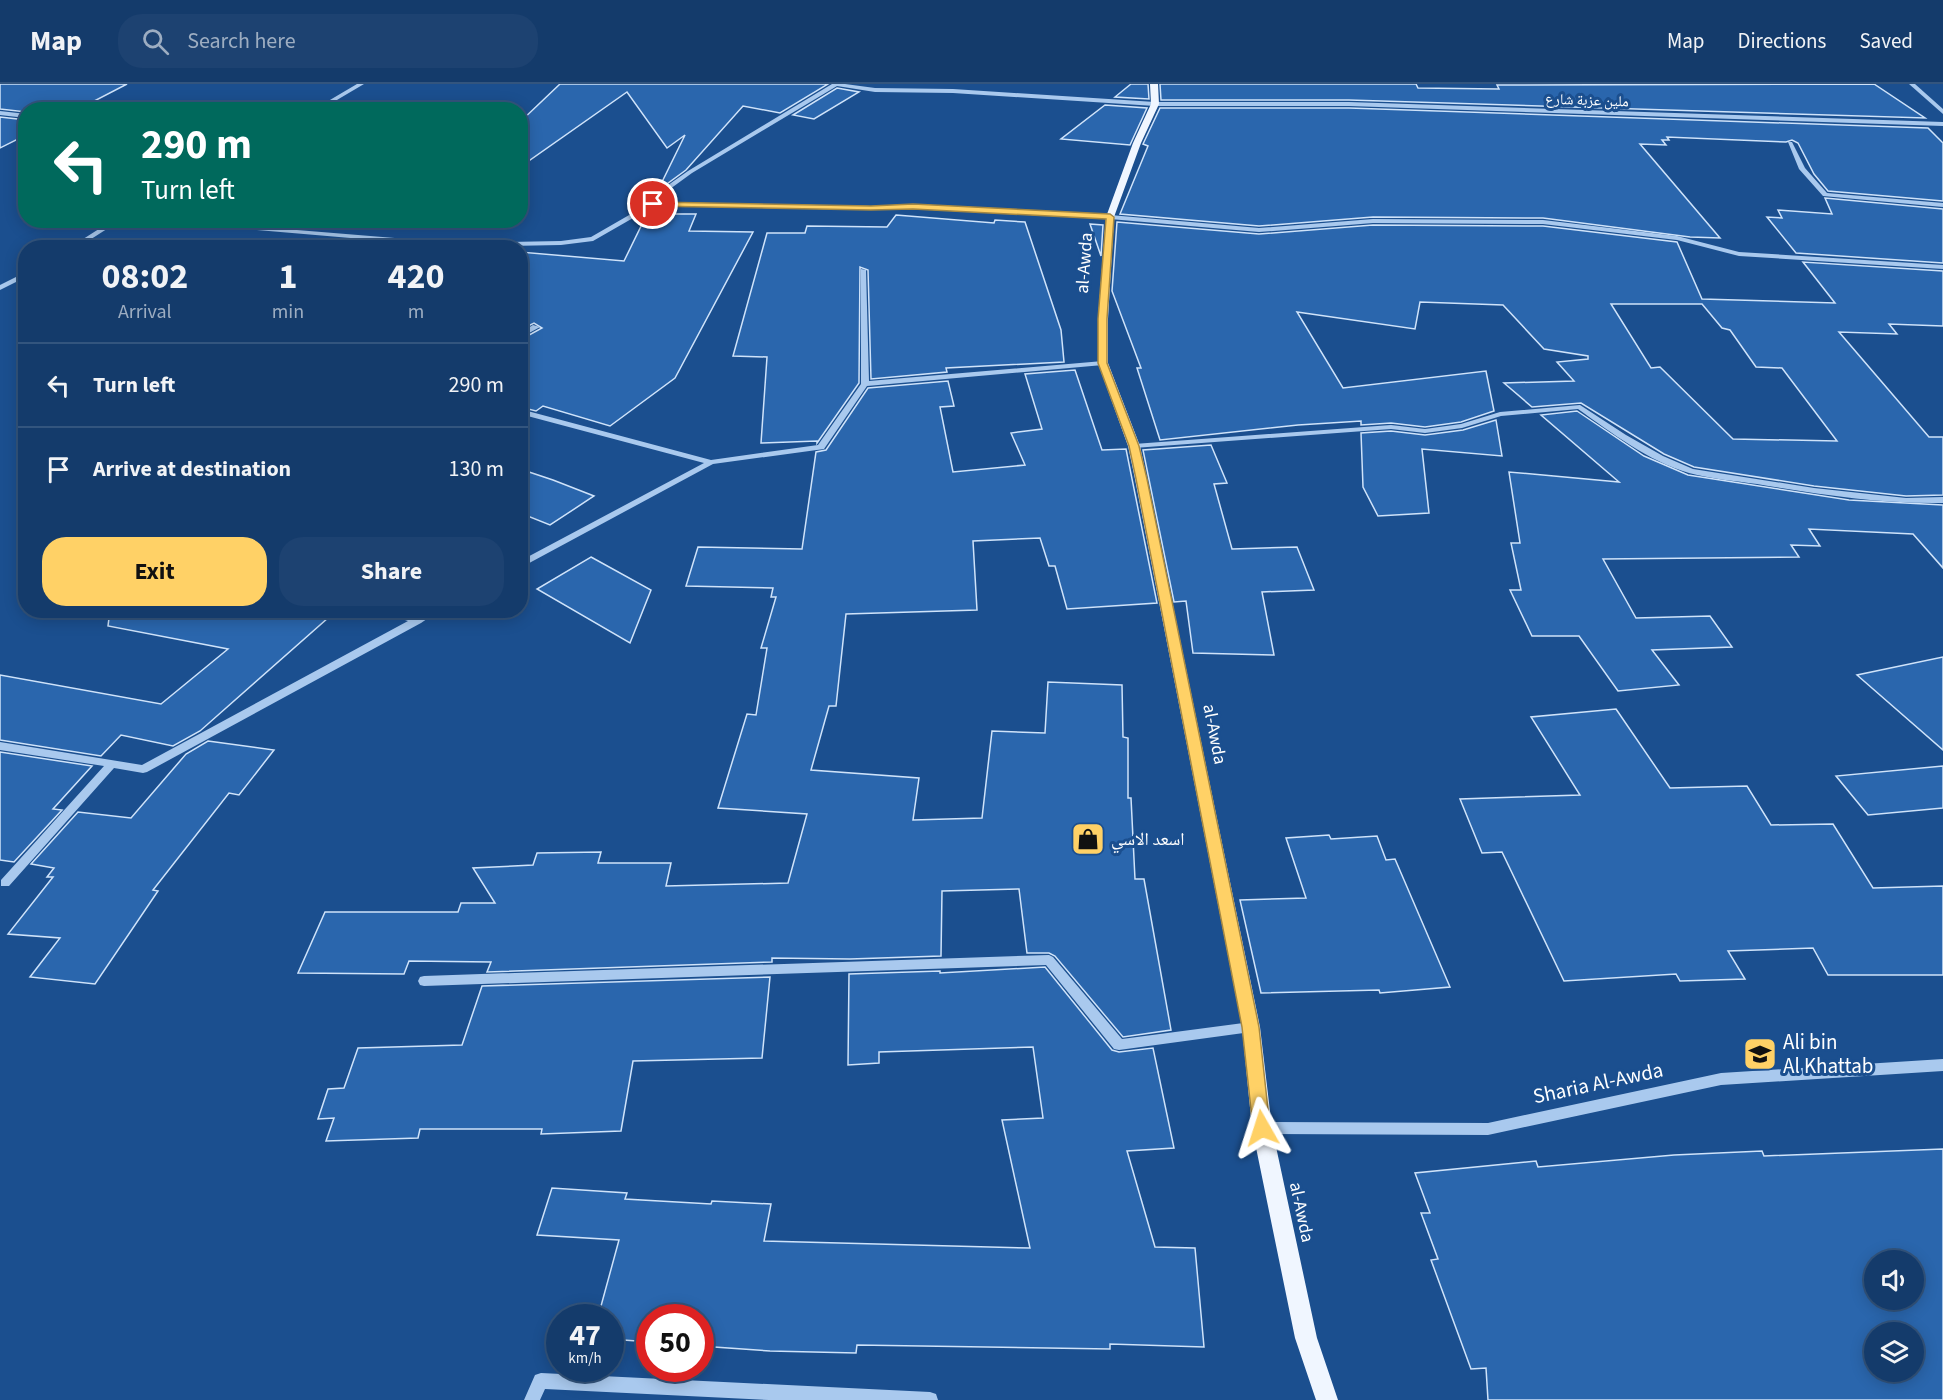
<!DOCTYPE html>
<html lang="en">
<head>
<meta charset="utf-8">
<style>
  body { margin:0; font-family:"Source Sans 3","Noto Naskh Arabic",sans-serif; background:#1d4271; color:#f1f3f6; height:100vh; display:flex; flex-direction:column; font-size:22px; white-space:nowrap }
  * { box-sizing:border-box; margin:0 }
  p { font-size:20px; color:#9dadc1 }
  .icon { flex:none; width:33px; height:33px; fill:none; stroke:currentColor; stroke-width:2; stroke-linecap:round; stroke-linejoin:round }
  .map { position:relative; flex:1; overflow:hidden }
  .side { position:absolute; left:18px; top:156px; width:510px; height:378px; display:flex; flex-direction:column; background:#143b6b; border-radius:24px; box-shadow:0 3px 15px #0003,0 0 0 2px #33557e }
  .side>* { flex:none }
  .top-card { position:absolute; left:18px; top:18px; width:510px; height:126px; border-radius:24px; box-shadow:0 3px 15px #0003,0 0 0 2px #33557e; background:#00695c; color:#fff; overflow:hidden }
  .fabs { position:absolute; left:1864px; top:1166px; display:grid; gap:12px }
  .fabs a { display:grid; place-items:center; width:60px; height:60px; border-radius:50%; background:#143b6b; box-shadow:0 3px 15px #0003,0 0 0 2px #33557e; font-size:30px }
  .speed { position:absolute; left:546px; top:1220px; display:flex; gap:12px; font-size:30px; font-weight:700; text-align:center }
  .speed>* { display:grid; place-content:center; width:78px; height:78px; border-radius:50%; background:#143b6b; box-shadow:0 3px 15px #0003,0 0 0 2px #33557e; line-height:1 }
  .speed small { font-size:15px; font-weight:400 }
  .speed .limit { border:9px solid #d22; background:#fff; color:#111 }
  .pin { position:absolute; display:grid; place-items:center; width:51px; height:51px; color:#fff; margin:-26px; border:3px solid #fff; border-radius:50%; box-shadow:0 2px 6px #0007 }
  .me { position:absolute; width:66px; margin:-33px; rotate:354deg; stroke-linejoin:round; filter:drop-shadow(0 0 4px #0008) }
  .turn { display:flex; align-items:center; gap:21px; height:126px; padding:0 24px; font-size:27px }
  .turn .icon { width:78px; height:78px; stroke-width:2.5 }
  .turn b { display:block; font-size:42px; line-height:51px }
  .eta { display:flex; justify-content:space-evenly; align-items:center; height:102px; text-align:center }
  .eta b { font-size:36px; font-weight:700; line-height:42px }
  .action { display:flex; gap:12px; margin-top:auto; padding:12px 24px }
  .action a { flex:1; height:69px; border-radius:24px; background:#ffd166; color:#111; font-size:24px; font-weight:700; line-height:69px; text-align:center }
  .action a+a { background:#1d4271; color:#f1f3f6 }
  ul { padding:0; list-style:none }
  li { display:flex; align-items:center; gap:18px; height:84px; padding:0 24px; border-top:2px solid #33557e }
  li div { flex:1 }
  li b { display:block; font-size:22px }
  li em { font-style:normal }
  header { display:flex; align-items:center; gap:36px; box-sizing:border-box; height:84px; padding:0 30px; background:#143b6b; border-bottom:2px solid #33557e }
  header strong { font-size:28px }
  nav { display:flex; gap:33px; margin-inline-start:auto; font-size:21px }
  .search { width:420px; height:54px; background:#1d4271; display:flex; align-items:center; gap:15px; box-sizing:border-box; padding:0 21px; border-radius:24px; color:#9dadc1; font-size:22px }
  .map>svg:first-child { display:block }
  .building { fill:#2a66ad; stroke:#cfe3fa; stroke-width:1.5; fill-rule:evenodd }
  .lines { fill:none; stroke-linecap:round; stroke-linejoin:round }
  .minor { fill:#a9c9ee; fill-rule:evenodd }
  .major { fill:#f0f6ff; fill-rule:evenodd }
  .route { fill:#ffd166; stroke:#a68842; stroke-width:1.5 }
  .labels { text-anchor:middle; stroke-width:6; stroke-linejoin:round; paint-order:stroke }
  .far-street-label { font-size:15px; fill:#fff; stroke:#1b4f8f }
  .street-label { font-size:18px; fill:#fff; stroke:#1b4f8f }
  .poi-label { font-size:18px; fill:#fff; stroke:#1b4f8f; text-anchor:start }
  .near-poi-label { font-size:21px; fill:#fff; stroke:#1b4f8f; text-anchor:start }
  .near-street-label { font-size:21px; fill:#fff; stroke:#1b4f8f }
</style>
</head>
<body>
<header>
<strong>Map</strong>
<div class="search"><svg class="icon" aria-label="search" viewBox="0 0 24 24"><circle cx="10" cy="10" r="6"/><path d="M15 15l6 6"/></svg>Search here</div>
<nav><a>Map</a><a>Directions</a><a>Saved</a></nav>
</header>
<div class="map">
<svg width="1943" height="1316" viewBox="0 0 1943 1316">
  <rect width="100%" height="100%" fill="#1b4f8f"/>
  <g class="building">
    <path d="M0,0h127l-50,26h-51v2l-26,-3z"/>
    <path d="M560,0h268l-48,29 -37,-7 -57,64 -22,16 -3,-2 24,-49 -18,13 -40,-56 -107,75v-45z"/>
    <path d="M1131,0h17l1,15 -34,-2z"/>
    <path d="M1160,0h256l2,4 81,1 -2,-4 377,-1 51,34 -576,-18h-188z"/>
    <path d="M837,4l22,4 -45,27 -21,-4z"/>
    <path d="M1105,21l42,3 -17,37 -69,-6z"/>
    <path d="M1160,24h189l579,20 15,15v58l-115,-10 -14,-17 -16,-31 -6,-3 -6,2 -119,-5 2,3h-7l4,5 -26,-1 80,94 -30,-1 -147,-19 -170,-1 -114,9 -139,-12 28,-68 -5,-2z"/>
    <path d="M0,33l26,3v15l-26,13z"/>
    <path d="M1825,114l118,11v54l-147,-10 -29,-36 15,1 -4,-8 54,4z"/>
    <path d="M647,130h49l-7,17 64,1 -78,146 -65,48 -67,-20 -7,5 -16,-4v-67l22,-12 -8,-5 -14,7v-78l104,9z"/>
    <path d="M896,131l98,8 1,-3 30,2 36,108 3,32 -118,6 1,4 -76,7 -3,-109 -8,-3 -1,116 -42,60v-2l-56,2 6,-86 -34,-1 34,-123h38l2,-7 80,1z"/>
    <path d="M1117,138l142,12 114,-9 170,1 134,16 25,57 133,4 -32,-41 140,9v55l-54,-2 8,10 -58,-2 90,105h14v58l-37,1 -92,-10 -120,-19 -30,-13 -83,-51 -49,4 -28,-24 70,-2 -17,-19 31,-3v-3l-44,-7 -41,-44 -83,-3 -5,27 -118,-17 46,76 143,-17 8,40 -33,11 -36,5 -34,-4 -30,2v-4l-63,4 -138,15 -23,-72h4l-29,-77zM1611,220h91l20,24 8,2 26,37 26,1 55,73 -104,-2 -73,-72 -9,1z"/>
    <path d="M1090,140l13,1 -2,31z"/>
    <path d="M1075,286l27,80 24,-1 31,154 -90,6 -12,-43h-6l-9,-28 -67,3 4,69 -131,4 -10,92h-7l-18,64 108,8 -6,42 69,-2 10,-87 53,2 3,-51 74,3 1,52 5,1v60h3l4,81h9l27,151 -48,7 -68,-81 -6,-3h-22l-8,-64 -77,2 -1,65 -91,3 -78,-1v4l-285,10 4,-10 -82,-1 -5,13 -106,-1 27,-61h133l3,-9h34l-22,-35 60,-3 4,-12 64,-1 -3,11h73l-5,23 122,-3 19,-69 -89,-6 29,-94 9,1 11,-67h-6l15,-51h-5l2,-9 -87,-2 12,-39 104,2 14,-97 10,-2 42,-62 80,-7 6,25 -14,1 13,65 72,-7 -14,-32 31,-4 -17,-55z"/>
    <path d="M1577,327l67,45 44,19 161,25 94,5v63l-30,-34 -104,-5 11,17 -29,-1 8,12 -196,2 33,59 74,-2 22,31 -80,3 27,35 -61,6 -39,-55h-47l-22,-46h11l-10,-47h9l-11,-71 110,10 -78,-67z"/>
    <path d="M1496,336l6,36 -80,-7 7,64 -51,3 -15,-29 -2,-54 30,-2 34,4 38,-5z"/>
    <path d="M1211,361l16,38 -13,1 18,65 65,-2 17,43 -52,2 12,63 -81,-2 -7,-52 -12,1 -31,-152z"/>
    <path d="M520,385l33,11 41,16 -44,29 -30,-12z"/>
    <path d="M591,473l60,33 -21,53 -93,-54z"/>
    <path d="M110,526h227l-137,121 -27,15 -52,-11 -20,21 -101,-16v-65l161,29 67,-55 -120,-23z"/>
    <path d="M1943,573v93l-86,-75z"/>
    <path d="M1616,625l54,79 77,-2 24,39 62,-1 40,64 70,-2v89h-115l-15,-27 -85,3 17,28 -65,2 -4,-7 -112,7 -62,-129 -20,1 -22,-54 120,-4 -49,-78z"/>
    <path d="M208,657l66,9 -35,45 -10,-2 -76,97 5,1 -63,93 -65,-7 30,-39 -52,-4 45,-57h-6l7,-9 -23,-4 47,-52 53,6 55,-64z"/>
    <path d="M0,668l92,14 -39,43 9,1 -48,52 -14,-2z"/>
    <path d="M1943,682v42l-75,7 -32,-39z"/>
    <path d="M1329,751l2,4 46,-3 9,24 9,-1 55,128 -70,6 -1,-3 -118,3 -21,-93 66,-2 -20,-60z"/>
    <path d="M1045,883l67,83 7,2 34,-4 21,100 -47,3 28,96 40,1 9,99 -94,-3v5l-253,-4 -1,8 -86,-2 -70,-5v-29h-50v25l-40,-3v-22h-12l21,-77 -82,-5 15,-47 75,5 -2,6 86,5 1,-3 59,3 -7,37 266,7 -28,-128 41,-2 -10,-71 -154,5v11l-31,2 1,-91 91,-3v2z"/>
    <path d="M770,893l-8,81 -129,3 -12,70 -80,3 1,-5h-122l-2,9 -92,3 8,-23 -16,1 10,-30 16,-1 14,-40 104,-3 20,-59z"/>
    <path d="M1943,1065v251h-455l-2,-32 -15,1 -40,-109 7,-1 -17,-46h9l-15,-40 121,-12 2,6 136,-12 88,-4 2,5zM1875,1176h39v39h-39zM1875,1248h39v39h-39z"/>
  </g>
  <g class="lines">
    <g class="minor">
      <path d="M357,0h7l-44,26h-7z"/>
      <path d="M832,0h13l30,4 78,1 202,13h194l594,20v4l-594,-20h-194l-202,-13 -78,-1 -38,-6 -145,87 -33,24 -2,5 214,4 42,-1 197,10 149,13 114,-9 170,1 134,16 62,16 204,13v4l-204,-13 -62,-16 -134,-16 -170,-1 -114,9 -149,-13 -197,-10 -42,1 -217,-4 -61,35 -32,4 -105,2 -314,-27h33l281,23 105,-2 30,-4 59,-34 4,-8 34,-24z"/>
      <path d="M1909,0h6l28,25v5z"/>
      <path d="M0,27l26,3v4l-26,-3z"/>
      <path d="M1788,58h4l13,26 22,25 116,10v4l-120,-11 -24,-27z"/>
      <path d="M113,136h8l-44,28h-8z"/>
      <path d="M861,185l5,1 3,111 234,-20 4,2 -4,2 -236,21 -43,63 -111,15 -193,104v-7l184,-98 -184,-49v-5l191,51 107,-15 43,-61z"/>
      <path d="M26,188v5l-26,13v-5z"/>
      <path d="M533,241l7,2 -20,11v-5z"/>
      <path d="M1580,321l46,30 37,21 30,13 121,19 92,10 37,-1v6c-63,1 -125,-9 -186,-19 -22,-3 -46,-5 -68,-11 -41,-12 -77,-40 -111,-64l-77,7 -39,12 -37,5 -34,-4 -257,19 -4,-2 4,-2 257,-19 34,4 36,-5 39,-12z"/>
      <path d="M374,526h17l24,7 13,-7h12l-19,13 -274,149 -4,1 -29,-5 -105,118h-8v-6l103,-114 -104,-16v-8l142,23 266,-144z"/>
      <path d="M1049,871l4,2 69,82 129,-17 5,1 1,4 -1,4 -5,1 -132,18 -5,-1 -68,-84 -622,21 -4,-1 -2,-4 2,-4 4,-1z"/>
      <path d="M1943,975v12l-222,14 -233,50 -226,-1 -5,-2 -2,-4 2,-4 5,-2 226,1 233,-50z"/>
      <path d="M541,1289l389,19 6,2 2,6h-169l-224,-11 -5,11h-16l11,-25z"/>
    </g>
    <path class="major" d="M1150,0h8l1,20 -18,39 -27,74 -6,102v44l32,83 120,581 12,101 45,210 21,62h-22l-21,-62 -43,-210 -10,-101 -107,-548 -7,-33 -30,-83v-44l8,-102 27,-74 18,-39z"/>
  </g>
  <path class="route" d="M653,118l218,4 42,-2 197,10 4,3 -7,102v44l32,83 8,33 112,548 11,101 -2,6 -6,2 -7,-2 -2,-6 -11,-101 -106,-548 -7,-33 -31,-83v-44l8,-100 -193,-10 -42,1 -221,-4 -1,-2z"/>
  <defs>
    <g id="shop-square" transform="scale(1.725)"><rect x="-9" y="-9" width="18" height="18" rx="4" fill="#ffd166" stroke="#1b4f8f"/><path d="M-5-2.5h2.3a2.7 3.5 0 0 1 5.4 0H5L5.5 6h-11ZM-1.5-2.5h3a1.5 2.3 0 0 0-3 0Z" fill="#111"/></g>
    <g id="school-square" transform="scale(1.725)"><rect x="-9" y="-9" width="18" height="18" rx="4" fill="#ffd166" stroke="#1b4f8f"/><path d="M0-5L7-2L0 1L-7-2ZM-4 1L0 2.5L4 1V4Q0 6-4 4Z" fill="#111"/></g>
  </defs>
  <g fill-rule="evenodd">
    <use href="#shop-square" x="1088" y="755"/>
    <use href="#school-square" x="1760" y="970"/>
  </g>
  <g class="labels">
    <g class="far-street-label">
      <text transform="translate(1587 16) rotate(2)" y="5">ملين عزبة شارع</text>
    </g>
    <g class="street-label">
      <text transform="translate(1084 179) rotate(-86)" y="6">al-Awda</text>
      <text transform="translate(1215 650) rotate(79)" y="6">al-Awda</text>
      <text transform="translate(1302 1128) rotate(78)" y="6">al-Awda</text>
    </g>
    <g class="poi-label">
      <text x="1111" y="761">اسعد الاسي</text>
    </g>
    <g class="near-poi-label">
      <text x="1783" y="965">Ali bin<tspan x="1783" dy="24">Al Khattab</tspan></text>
    </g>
    <g class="near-street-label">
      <text transform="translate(1598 999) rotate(-12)" y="7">Sharia Al-Awda</text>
    </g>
  </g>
</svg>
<div class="fabs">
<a><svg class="icon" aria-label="sound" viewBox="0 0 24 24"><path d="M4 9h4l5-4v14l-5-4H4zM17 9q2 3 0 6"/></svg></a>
<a><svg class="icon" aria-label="layers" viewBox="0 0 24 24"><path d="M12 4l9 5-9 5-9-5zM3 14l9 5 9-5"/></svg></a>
</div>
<div class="speed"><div>47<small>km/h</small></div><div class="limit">50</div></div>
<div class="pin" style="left:653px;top:120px;background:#d93025"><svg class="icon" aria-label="arrive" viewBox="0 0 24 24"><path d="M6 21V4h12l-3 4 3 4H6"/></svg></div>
<svg class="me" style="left:1262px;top:1044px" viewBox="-20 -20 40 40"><path d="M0-17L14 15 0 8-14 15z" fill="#ffd166" stroke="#fff" stroke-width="4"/></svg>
<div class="top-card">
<div class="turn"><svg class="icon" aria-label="left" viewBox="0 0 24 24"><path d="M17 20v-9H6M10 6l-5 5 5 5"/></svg><div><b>290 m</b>Turn left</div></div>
</div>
<section class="side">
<div class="eta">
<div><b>08:02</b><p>Arrival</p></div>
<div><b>1</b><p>min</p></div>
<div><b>420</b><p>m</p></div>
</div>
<ul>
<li><svg class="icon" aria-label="left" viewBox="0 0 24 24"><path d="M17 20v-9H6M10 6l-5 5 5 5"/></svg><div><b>Turn left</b></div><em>290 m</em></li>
<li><svg class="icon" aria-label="arrive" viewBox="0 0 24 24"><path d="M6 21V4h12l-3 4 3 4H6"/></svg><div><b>Arrive at destination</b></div><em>130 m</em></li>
</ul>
<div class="action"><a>Exit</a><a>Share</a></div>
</section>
</div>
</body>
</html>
